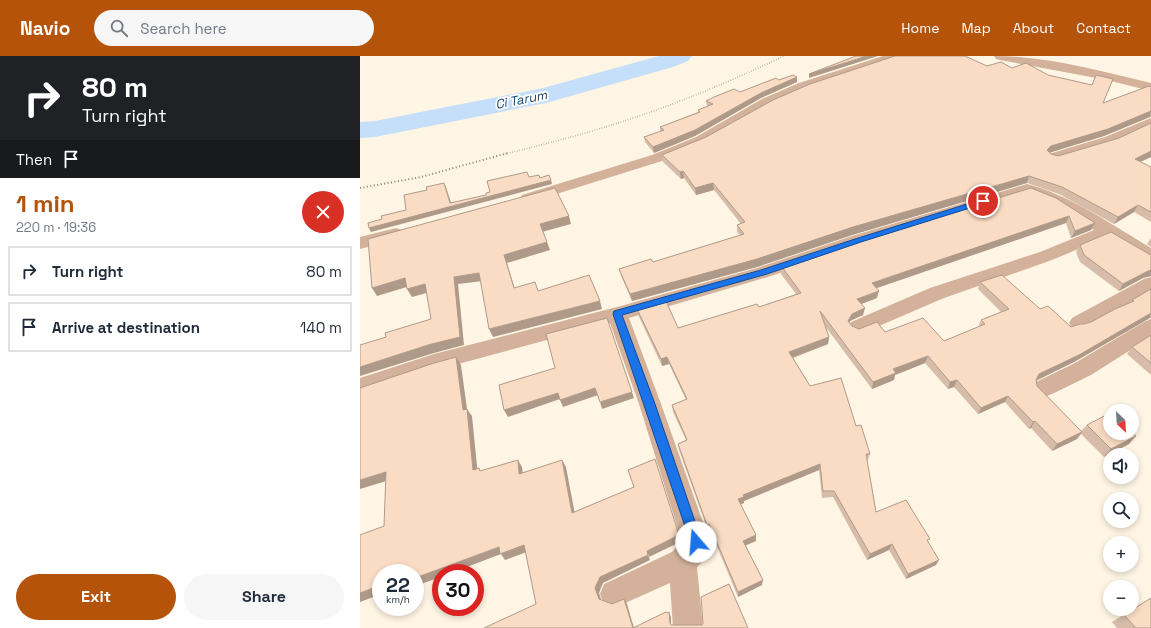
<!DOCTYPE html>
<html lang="en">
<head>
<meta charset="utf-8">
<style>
  body { margin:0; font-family:"Space Grotesk",sans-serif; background:#f6f6f7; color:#1f2937; height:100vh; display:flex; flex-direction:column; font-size:15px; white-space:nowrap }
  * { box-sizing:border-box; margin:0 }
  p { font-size:13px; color:#747a83 }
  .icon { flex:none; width:22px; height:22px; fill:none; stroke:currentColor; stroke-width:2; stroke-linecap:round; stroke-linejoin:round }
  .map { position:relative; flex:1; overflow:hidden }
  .drawer { display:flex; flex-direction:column; background:#fff; width:360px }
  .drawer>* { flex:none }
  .hud { background:#202124; color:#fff; overflow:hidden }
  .needle { width:26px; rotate:155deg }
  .buttons { position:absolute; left:743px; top:348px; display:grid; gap:8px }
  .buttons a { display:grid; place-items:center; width:36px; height:36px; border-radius:50%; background:#fff; box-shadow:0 2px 6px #0003; font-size:20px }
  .speed { position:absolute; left:12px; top:508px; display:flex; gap:8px; font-size:20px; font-weight:700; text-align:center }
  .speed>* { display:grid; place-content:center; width:52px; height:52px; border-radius:50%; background:#fff; box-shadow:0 2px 6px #0003; line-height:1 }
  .speed small { font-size:10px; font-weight:400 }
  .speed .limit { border:6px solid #d22; background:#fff; color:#111 }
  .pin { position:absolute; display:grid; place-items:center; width:34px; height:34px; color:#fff; margin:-17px; border:2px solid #fff; border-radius:50%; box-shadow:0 1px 4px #0007 }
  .me { position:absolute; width:44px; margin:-22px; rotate:342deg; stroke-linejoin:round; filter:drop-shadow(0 0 3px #0008) }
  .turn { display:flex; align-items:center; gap:14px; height:84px; padding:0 16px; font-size:18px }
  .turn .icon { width:52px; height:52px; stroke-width:2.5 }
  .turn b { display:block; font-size:28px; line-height:34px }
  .then { display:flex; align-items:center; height:38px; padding:0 16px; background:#0003; gap:8px; font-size:15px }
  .round { display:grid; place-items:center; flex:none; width:42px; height:42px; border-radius:21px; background:#f6f6f7 }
  .summary { display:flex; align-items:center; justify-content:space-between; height:68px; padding:0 16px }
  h1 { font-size:24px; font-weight:700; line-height:30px; color:#b45309 }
  .button { display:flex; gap:8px; margin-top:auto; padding:8px 16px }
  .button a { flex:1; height:46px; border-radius:24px; background:#b45309; color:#fff; font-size:16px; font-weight:700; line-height:46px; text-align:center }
  .button a+a { background:#f6f6f7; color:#1f2937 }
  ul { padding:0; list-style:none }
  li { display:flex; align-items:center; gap:12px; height:50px; margin:0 8px 6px; padding:0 8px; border:2px solid #e0e1e3; border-radius:0px }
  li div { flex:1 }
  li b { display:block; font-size:15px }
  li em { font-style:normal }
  header { display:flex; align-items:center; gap:24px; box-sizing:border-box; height:56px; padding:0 20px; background:#b45309; color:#fff }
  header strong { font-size:19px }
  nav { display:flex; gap:22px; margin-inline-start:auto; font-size:14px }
  .search { width:280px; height:36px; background:#f6f6f7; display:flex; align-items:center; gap:10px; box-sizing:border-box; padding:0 14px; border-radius:22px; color:#747a83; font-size:15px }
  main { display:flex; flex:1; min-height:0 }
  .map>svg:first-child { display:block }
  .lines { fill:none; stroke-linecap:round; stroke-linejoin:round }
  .river { fill:#c5dffa; fill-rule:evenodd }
  .path-far1 { stroke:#8a8378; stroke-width:1.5; stroke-dasharray:0.5 2; stroke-linecap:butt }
  .path { stroke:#8a8378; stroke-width:2; stroke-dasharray:1 2.5; stroke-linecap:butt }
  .minor { fill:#d3b19a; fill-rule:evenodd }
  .wall { fill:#d7bda9 }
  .shaded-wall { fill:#af9a89 }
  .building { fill:#fadcc4; stroke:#af9a89 }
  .route { fill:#1a73e8; stroke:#114b97 }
  .labels { text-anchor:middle; stroke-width:3.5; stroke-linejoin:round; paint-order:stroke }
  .far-water-label { font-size:13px; font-style:italic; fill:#194871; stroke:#fff }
</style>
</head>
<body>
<header>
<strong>Navio</strong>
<div class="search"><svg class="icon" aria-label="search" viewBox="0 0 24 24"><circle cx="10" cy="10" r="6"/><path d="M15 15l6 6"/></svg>Search here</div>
<nav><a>Home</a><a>Map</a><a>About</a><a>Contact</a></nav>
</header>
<main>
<section class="drawer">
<div class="hud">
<div class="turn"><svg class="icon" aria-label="right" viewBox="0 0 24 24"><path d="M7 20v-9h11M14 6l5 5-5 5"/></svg><div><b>80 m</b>Turn right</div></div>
<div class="then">Then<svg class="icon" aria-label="arrive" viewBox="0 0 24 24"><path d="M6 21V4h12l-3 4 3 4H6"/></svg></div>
</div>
<div class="summary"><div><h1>1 min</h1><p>220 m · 19:36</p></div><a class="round" style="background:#d93025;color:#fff"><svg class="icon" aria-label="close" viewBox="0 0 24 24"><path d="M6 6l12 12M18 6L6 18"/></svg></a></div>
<ul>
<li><svg class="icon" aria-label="right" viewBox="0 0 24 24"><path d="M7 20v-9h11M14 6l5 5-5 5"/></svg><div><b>Turn right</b></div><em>80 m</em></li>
<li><svg class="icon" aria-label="arrive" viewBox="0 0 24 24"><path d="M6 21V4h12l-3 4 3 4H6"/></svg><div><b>Arrive at destination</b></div><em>140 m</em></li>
</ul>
<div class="button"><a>Exit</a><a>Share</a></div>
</section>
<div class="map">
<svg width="791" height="572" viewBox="0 0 791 572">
  <rect width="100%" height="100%" fill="#fff5e4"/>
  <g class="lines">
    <path class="river" d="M299,0h33l-4,5 -15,6 -127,36 -171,34 -15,1v-16l15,-1 168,-33z"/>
    <path class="path-far1" d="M145,98c32,-8 65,-16 97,-26 63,-19 123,-44 182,-72"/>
    <path class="path" d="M0,132l61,-11 87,-24"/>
    <g class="minor">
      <path d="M523,0h18l-2,3 -90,30 -37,16 -66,38 -44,18 -128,40 -6,2 -6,-2 -2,-3 2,-3 130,-40 44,-18 66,-38 37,-16z"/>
      <path d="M634,0c53,0 106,15 157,27v8l-44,-11 -107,-20 -4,-1z"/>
      <path d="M791,62v9l-36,16 -61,19 -5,-2 -3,-3 3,-3 56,-17z"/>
      <path d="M667,128c41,10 87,42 124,64v14l-6,-2 -38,-23 -55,23 -108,38 -79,34 -7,3 -7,-3 -3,-5 3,-5 79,-34 110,-36 54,-22c-21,-13 -43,-31 -66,-36l-164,50 -93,32 -142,42 32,86 50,141 -5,13 -9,9 6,61h-30l-3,-45 -56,25 -10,-4 -4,-10 4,-10 68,-32 10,-10 -43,-138 -29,-81 -174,47 -76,26v-18l74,-24 183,-47 140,-39 95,-32z"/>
      <path d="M36,172l6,2 3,4 -3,4 -42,11v-12z"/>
      <path d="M791,221v15l-65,36 -7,2 -7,-2 -3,-5 3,-5 72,-39z"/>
      <path d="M791,263v18l-60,38 -39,19 -8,3 -8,-3 -3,-6 3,-6 39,-19 69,-41z"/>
    </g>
  </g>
  <g class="wall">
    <path d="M627,10l25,2 91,35 48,-16v30h-1l-46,19 -55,16 2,2 7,2 61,-18 32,-15v34l-11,5 11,5v55l-17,-10 -20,12 -55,-30 -32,-11 -175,52 -95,32 -125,34 -11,-25 -2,-7 34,-7 87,-27 -3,-3v-7l4,-1 -27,-34 -18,5 -12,-17 -3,1 -18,-17 -1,-7z"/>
    <path d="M437,21v5l-36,16 -66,38 -41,17 -9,-11 -1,-5 16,-5v-5l38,-15v-2l10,-4h-1l-1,-5 34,-9 39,-12z"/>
    <path d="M671,132l64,35 -4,7 -20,8 -5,-15 -189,65v10l-16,6 2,11 -13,6 -1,2 3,3 7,3 26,3 59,9 34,-14 3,-7 20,-8 -23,-23 2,-7 60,27 31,18 20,-5 39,-19 2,-3 19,-11v29h-1l-76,44 -38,19 1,5 44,45 6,-6 42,19 -25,13 -23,-23 -4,5 -25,12 -21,-23 -2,1 -24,-27 -27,12 -24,-27 -6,2 -23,-26 -30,12 -1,5 -22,9 -47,-63 4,11 -1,7 -35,14 17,28 46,40 14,28 -2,6h-1l9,52 52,30 8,23 -30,14 -17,-29 -22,10 -34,-63 -11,1 -3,-28 -75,31v2l-3,1 15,37 -10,4 16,40 -24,12 -28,-67 -2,1 -29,-81 -1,-6 8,-4 -13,-28 -1,-7 14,-5 -17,-36 -7,2 -23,-49 -2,-8 41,19 81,-21 37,-13 -15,-20 1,-7z"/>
    <path d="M791,182v9l-4,-3z"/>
    <path d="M720,189l71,10v21l-8,2 -24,13 -39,-29 -4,-10z"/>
    <path d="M791,279v40l-24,-21 5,-7z"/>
    <path d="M791,542v30h-34l-5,-6z"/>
  </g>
  <g class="shaded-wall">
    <path d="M507,0h11l-69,22v-4z"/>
    <path d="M437,21v5l-36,16 -66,38 -41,17 -1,-6 108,-54z"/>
    <path d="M791,55l-1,6 -46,19 -55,17 -2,-3 4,-4z"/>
    <path d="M791,95v6l-20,9 4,-7z"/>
    <path d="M323,115l1,7 -3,1 -1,-7z"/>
    <path d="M669,120l-2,7 -175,52 -95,32 -125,34 -2,-7 223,-67z"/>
    <path d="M191,124l1,4 -181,48 -2,-4 81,-25 -6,-20 2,4 6,19z"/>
    <path d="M353,127l1,7 -18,5 -1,-7z"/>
    <path d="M778,149l-4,7 -20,12 4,-7z"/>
    <path d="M209,160l2,8 -29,8 -2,-8z"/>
    <path d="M709,160l-3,7 -195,67 1,-7z"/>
    <path d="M735,167l-4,7 -20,8 4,-7z"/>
    <path d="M187,186l3,8 -43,13 10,33 -3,-8 -10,-33z"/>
    <path d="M791,214v6l-8,2 -24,13 4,-7 25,-13z"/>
    <path d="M119,217l4,8 -25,3 6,61 -30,8 -74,23v-9l68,-22 26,-68z"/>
    <path d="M45,222l5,8 -33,10 -5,-8z"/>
    <path d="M65,228l5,8 -18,5 -5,-8z"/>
    <path d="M519,235l-2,7 -21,8 1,-7z"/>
    <path d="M240,245l2,8 -109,28 -4,-8z"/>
    <path d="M505,252l-2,7 -13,6 -3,7 1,-7 4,-7z"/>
    <path d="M791,257l-1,5 -76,44 -39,19 4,-7z"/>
    <path d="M469,281l-1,7 -39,15v-7z"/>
    <path d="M568,300l-3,7 -30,12 -1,5 -22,9 1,-7 20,-13z"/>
    <path d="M96,301l5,8 6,44 5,7 6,60 -5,-6 -10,-60z"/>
    <path d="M307,301l2,7 -7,2 -1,-7z"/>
    <path d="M597,324l-3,7 -6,2 2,-7z"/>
    <path d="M235,332l3,7 -35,12 -3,-7z"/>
    <path d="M272,336l2,6 -32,11 -2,-7z"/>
    <path d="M198,337l2,6 -52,18 -4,-7z"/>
    <path d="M648,340l-3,6 -27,12 3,-6z"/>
    <path d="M675,365l-4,7 -2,1 4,-7z"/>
    <path d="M722,376l-5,7 -25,12 5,-7z"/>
    <path d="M776,380l-7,8 -25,13 7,-8z"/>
    <path d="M158,404l4,7 2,14 -5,-7z"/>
    <path d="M202,404l4,7 10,53 -4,-7z"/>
    <path d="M460,408l-1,6 -75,31v2l-5,2 -1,-6 5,-4z"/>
    <path d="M26,416l7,7 -33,10v-9z"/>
    <path d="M349,468l1,6 -2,1 -1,-6z"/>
    <path d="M319,479l1,7 -31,15 -2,-6z"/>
    <path d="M396,479v6l-12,5 -1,-5z"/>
    <path d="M532,488l-3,6 -22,10 3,-6z"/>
    <path d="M164,489l5,6 -24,9 -4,-6 -50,19h-10v4l-26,9v-8l84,-31z"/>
    <path d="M288,499l2,5 -47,23 -4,10 4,12 -4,-6 -4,-11 5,-11z"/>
    <path d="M579,504l-3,5 -30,14 2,-5z"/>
    <path d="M403,524l-1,5 -24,12v-5z"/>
    <path d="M21,529v9l-21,8v-9z"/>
    <path d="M264,543l3,5 7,24h-1z"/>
    <path d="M309,556l2,5v11l-1,-5z"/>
  </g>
  <g class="building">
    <path d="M496,0h11l-58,18z"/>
    <path d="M535,0h70l22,10 14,-4 11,6 14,-5 22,12 44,10 4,-10 17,4 -10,24 46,-17 2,1v24l-43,18 -57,17 -4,4 4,4 7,2 61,-18 32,-15v28l-16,8 16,8v45l-13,-7 -20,12 -56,-30 -33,-11 -176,51 -96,32 -127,35 -11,-25 32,-10 2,3 91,-28 -7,-9 8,-3 -32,-39 -18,5 -12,-17 -3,1 -18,-17 44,-18 67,-37 37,-16z"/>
    <path d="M433,19l4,2 -36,16 -66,37 -42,17 -9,-10 20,-7 -4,-3 40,-15 -2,-2 15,-6 -7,-3 8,-4 20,-8 6,3 36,-14 3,2z"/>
    <path d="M167,116l2,5 10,-2 1,3 9,-3 2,5 -182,48 -1,-5 14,-4 -1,-3 25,-6 -2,-15 23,-5 -1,-3 18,-4 6,20 36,-8v-2l4,-1 -3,-11z"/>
    <path d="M195,132l14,28 -29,8 7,18 -43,13 10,33 21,-6 3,9 51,-16 11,26 -111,28 -10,-56 -25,4 6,60 -32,8 -68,22v-22l26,-8 -1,-4 46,-14 -6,-35 -18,5 -2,-11 -33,10 -4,-49z"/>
    <path d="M671,132l25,10 39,25 -20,8 -6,-15 -197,67 7,8 -22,8 8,9 -13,6 -4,7 4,5 7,3 18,-7 8,10 38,-14 21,23 41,-17 -4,-4 28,-11 -29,-27 22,-7 38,34 8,-3 23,21 9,-3h4l7,-2 24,-13 19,-8 -2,-1 19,-11v24l-72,42 -40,19 -3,6 1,6 45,46 -25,12 -22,-23 -2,1 -25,-26 -27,12 -24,-28 -7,2 -22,-26 -35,13 3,4 -23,9 -53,-71 9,26 -40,15 21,34 31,-8 15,48 5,-1 9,29h-4l10,58 30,-12 24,39 -3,1 12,20 -31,14 -16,-30 -22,10 -36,-63h-11l-3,-27 -77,31 1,2 -6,2 18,36 -13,6 20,39 -25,12 -29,-68 -2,1 -29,-81 9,-4 -15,-35 15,-6 -20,-42 -6,2 -24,-50 29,-8 12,27 79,-24 2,3 42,-14 -19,-26 84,-29z"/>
    <path d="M751,176l38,22 2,1v15l-3,1 -25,13 -39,-29 -4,-10z"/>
    <path d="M247,262l25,74 -32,10 -5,-14 -35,12 -2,-7 -54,17 -5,-25 56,-17 -9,-34z"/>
    <path d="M791,279v28l-19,-16z"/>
    <path d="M96,301l7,53 4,-1 6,61 6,-2 1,3 38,-11 1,14 43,-14 10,53 62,-26 -6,-17 27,-11 24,76 -32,16 1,4 -48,22 -5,11 4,11 13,5 12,-5 9,29h-149l52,-24 -12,-59 -24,9 -1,-7 -84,31v-5h-34v12l-21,8v-58l24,-9 2,-54 -26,8v-92l71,-24z"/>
    <path d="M750,357v20h22l4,3 -25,13 -24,-24z"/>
    <path d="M369,528l19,44h-115l33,-16 1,1 2,-1 1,11 1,2h31l1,-2 -2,-26z"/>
    <path d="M791,542v30h-15l-12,-13z"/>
  </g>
  <path class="route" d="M623,143l3,1v3l-125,39 -94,32 -145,41 33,89 47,138 -2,5 -4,1 -4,-1 -79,-233 1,-3 147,-41 94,-31z"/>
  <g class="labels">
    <g class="far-water-label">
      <text transform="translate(161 43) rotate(-11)" y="5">Ci Tarum</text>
    </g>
  </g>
</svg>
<div class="buttons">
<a><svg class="needle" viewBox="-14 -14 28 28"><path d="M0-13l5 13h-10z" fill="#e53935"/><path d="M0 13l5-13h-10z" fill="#747a83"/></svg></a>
<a><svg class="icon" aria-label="sound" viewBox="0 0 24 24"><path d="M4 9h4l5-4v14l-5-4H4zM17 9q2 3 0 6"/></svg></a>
<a><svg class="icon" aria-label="search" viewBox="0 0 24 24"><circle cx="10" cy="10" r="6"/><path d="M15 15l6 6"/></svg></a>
<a>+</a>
<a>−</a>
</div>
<div class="speed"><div>22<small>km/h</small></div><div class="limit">30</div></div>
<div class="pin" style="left:623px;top:145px;background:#d93025"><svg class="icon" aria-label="arrive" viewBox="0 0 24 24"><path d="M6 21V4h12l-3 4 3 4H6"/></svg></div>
<svg class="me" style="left:336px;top:486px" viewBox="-20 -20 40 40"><circle r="19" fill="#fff"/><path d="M0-13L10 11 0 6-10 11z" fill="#1a73e8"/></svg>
</div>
</main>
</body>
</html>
